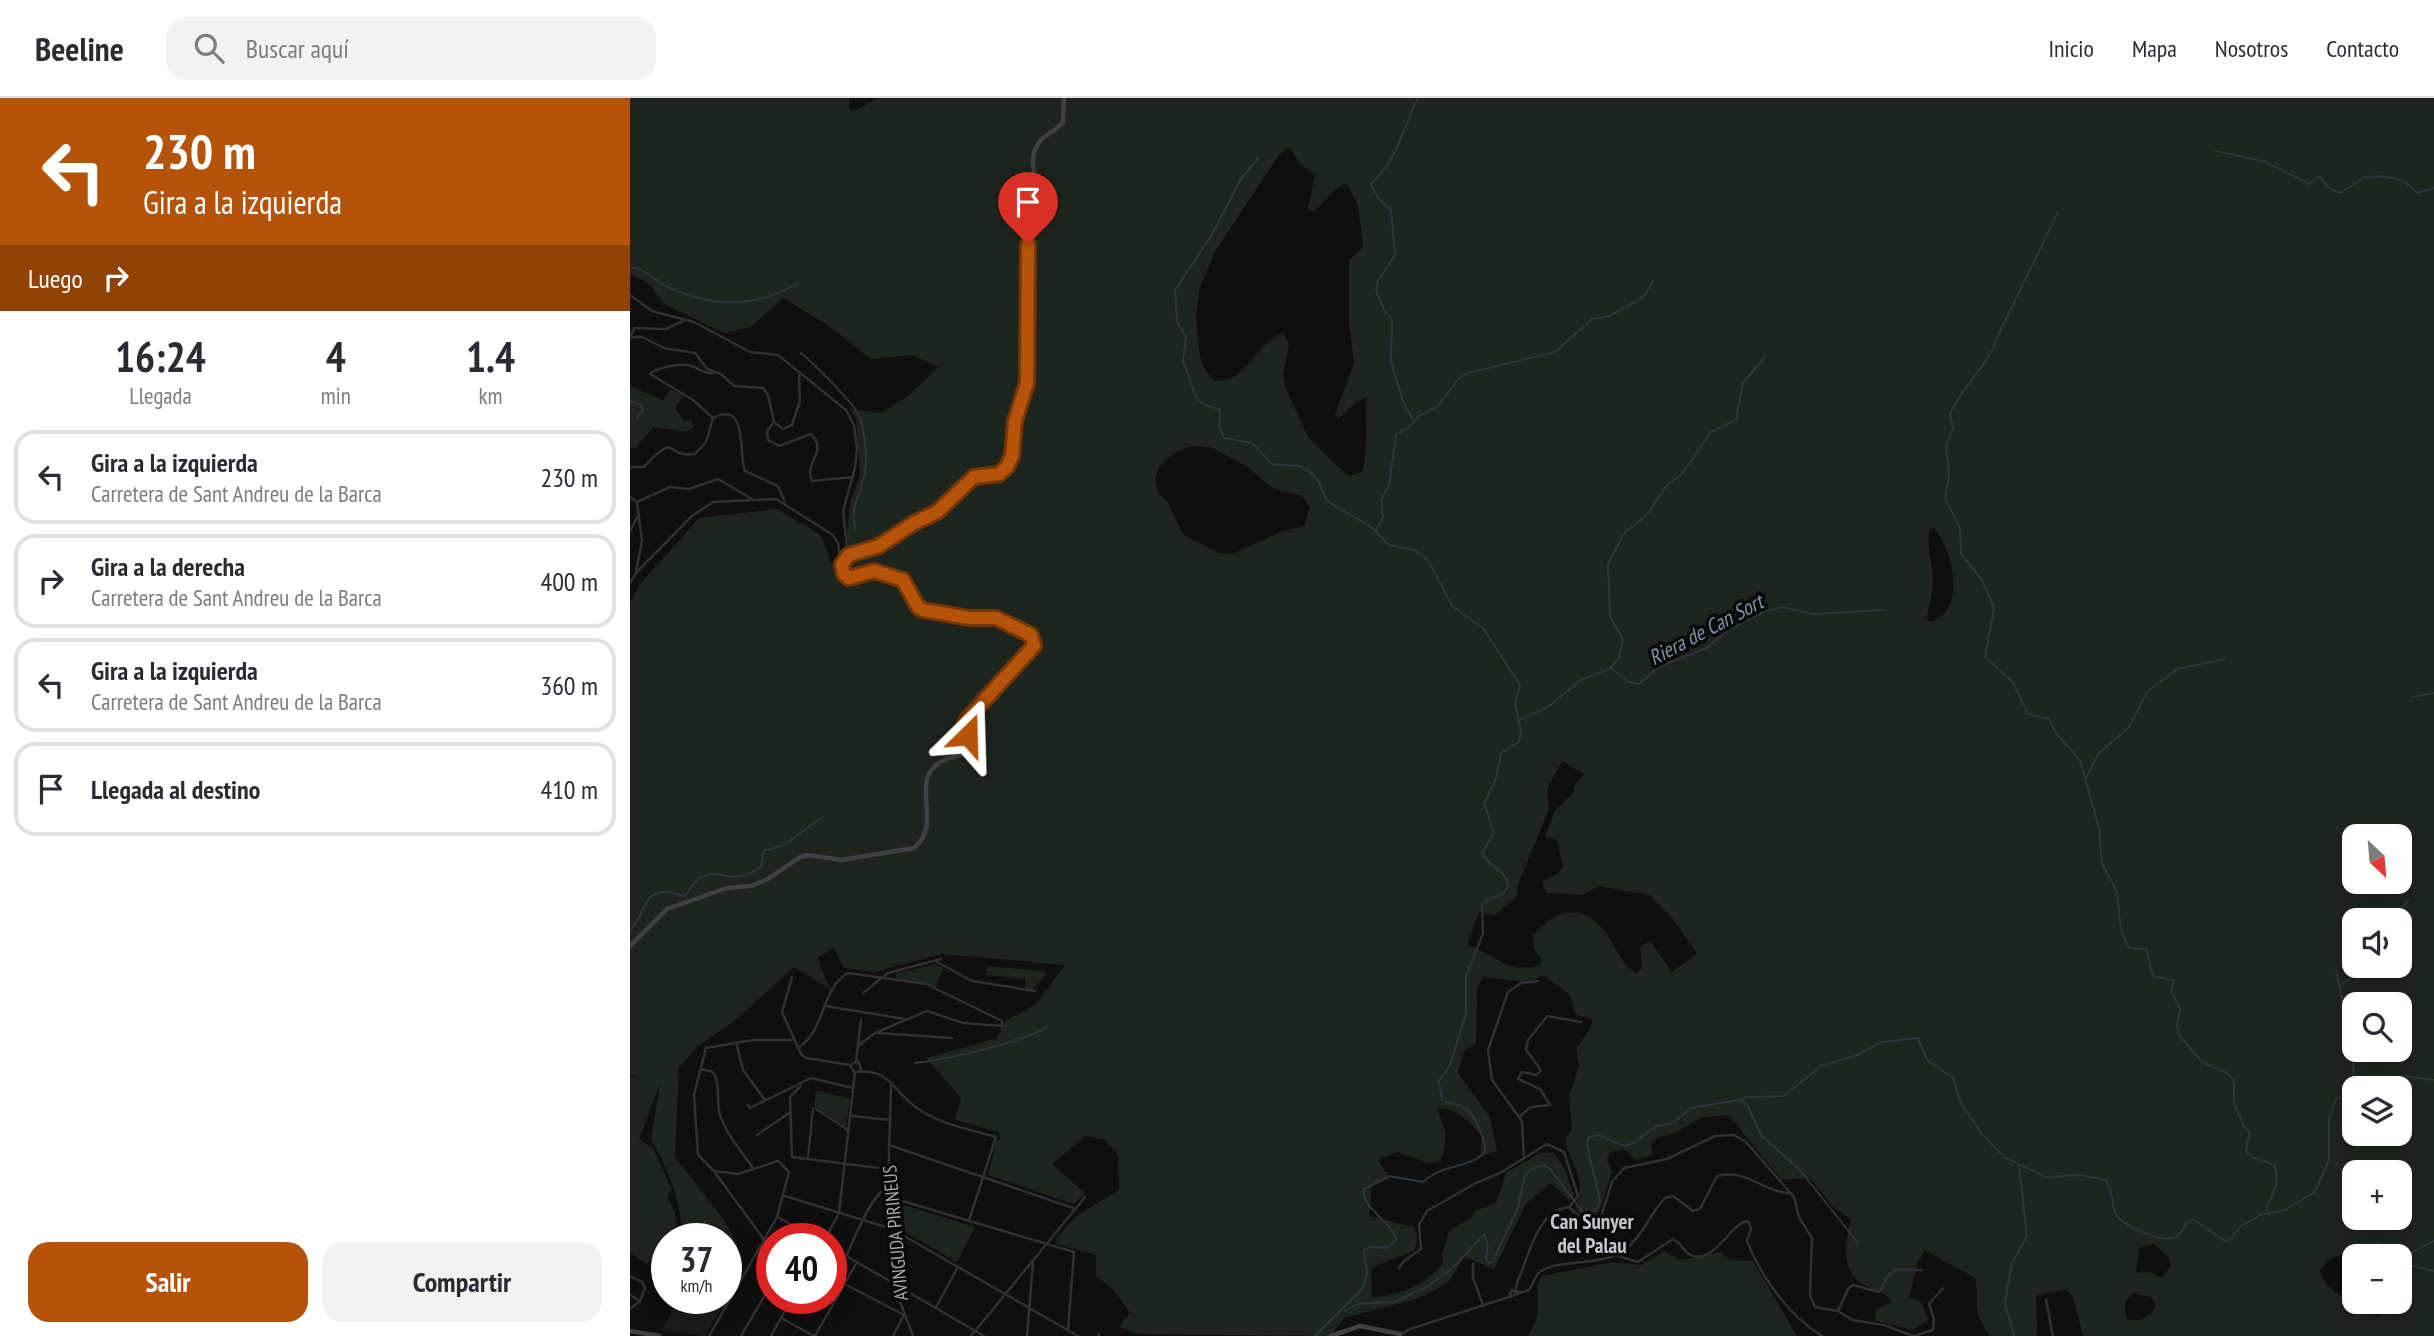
<!DOCTYPE html>
<html lang="es">
<head>
<meta charset="utf-8">
<style>
  body { margin:0; font-family:"PT Sans Narrow",sans-serif; background:#f2f2f3; color:#2b2b33; height:100vh; display:flex; flex-direction:column; font-size:26px; white-space:nowrap }
  * { box-sizing:border-box; margin:0 }
  p { font-size:23px; color:#7c7c81 }
  .icon { flex:none; width:38px; height:38px; fill:none; stroke:currentColor; stroke-width:2; stroke-linecap:round; stroke-linejoin:round }
  .map { position:relative; flex:1; overflow:hidden }
  .panel { display:flex; flex-direction:column; background:#fff; width:630px }
  .panel>* { flex:none }
  .top-card { background:#b45309; color:#fff; overflow:hidden }
  .needle { width:46px; rotate:154deg }
  .fabs { position:absolute; left:1712px; top:726px; display:grid; gap:14px }
  .fabs a { display:grid; place-items:center; width:70px; height:70px; border-radius:14px; background:#fff; box-shadow:0 4px 18px #0003; font-size:35px }
  .speed { position:absolute; left:21px; top:1125px; display:flex; gap:14px; font-size:35px; font-weight:700; text-align:center }
  .speed>* { display:grid; place-content:center; width:91px; height:91px; border-radius:50%; background:#fff; box-shadow:0 4px 18px #0003; line-height:1 }
  .speed small { font-size:18px; font-weight:400 }
  .speed .limit { border:10px solid #d22; background:#fff; color:#111 }
  .pin { position:absolute; display:grid; place-items:center; width:60px; height:60px; color:#fff; margin:-72px -30px; border-radius:50% 50% 50% 0; rotate:-45deg; box-shadow:0 0 7px #0007 }
  .pin .icon { rotate:45deg }
  .me { position:absolute; width:77px; margin:-38px; rotate:22deg; stroke-linejoin:round; filter:drop-shadow(0 0 5px #0008) }
  .turn { display:flex; align-items:center; gap:24px; height:147px; padding:0 28px; font-size:32px }
  .turn .icon { width:91px; height:91px; stroke-width:2.5 }
  .turn b { display:block; font-size:49px; line-height:60px }
  .then { display:flex; align-items:center; height:66px; padding:0 28px; background:#0003; gap:14px; font-size:26px }
  .eta { display:flex; justify-content:space-evenly; align-items:center; height:119px; text-align:center }
  .eta b { font-size:42px; font-weight:700; line-height:49px }
  .cta { display:flex; gap:14px; margin-top:auto; padding:14px 28px }
  .cta a { flex:1; height:80px; border-radius:21px; background:#b45309; color:#fff; font-size:28px; font-weight:700; line-height:80px; text-align:center }
  .cta a+a { background:#f2f2f3; color:#2b2b33 }
  ul { padding:0; list-style:none }
  li { display:flex; align-items:center; gap:21px; height:94px; margin:0 14px 10px; padding:0 14px; border:4px solid #e1e1e2; border-radius:21px }
  li div { flex:1 }
  li b { display:block; font-size:26px }
  li em { font-style:normal }
  header { display:flex; align-items:center; gap:42px; box-sizing:border-box; height:98px; padding:0 35px; background:#fff; border-bottom:2px solid #e1e1e2 }
  header strong { font-size:33px }
  nav { display:flex; gap:38px; margin-inline-start:auto; font-size:24px }
  .search { width:490px; height:63px; background:#f2f2f3; display:flex; align-items:center; gap:18px; box-sizing:border-box; padding:0 24px; border-radius:21px; color:#7c7c81; font-size:26px }
  main { display:flex; flex:1; min-height:0 }
  .map>svg:first-child { display:block }
  .built { fill:#1b1b1d }
  .green { fill:#1e241e; fill-rule:evenodd }
  .lines { fill:none; stroke-linecap:round; stroke-linejoin:round }
  .stream { stroke:#2e363b; stroke-width:2 }
  .street { stroke:#313135; stroke-width:2.5 }
  .secondary { stroke:#3f4145; stroke-width:4.5 }
  .route-casing { stroke:#753606; stroke-width:18 }
  .route { stroke:#b45309; stroke-width:12 }
  .labels { text-anchor:middle; stroke-width:7; stroke-linejoin:round; paint-order:stroke }
  .street-label { font-size:19px; fill:#a2a7b0; stroke:#0a0a0b }
  .water-label { font-size:21px; font-style:italic; fill:#7b96a8; stroke:#0a0a0b }
  .neighbourhood-label { font-size:21px; font-weight:bold; fill:#c2c5cc; stroke:#0a0a0b }
</style>
</head>
<body>
<header>
<strong>Beeline</strong>
<div class="search"><svg class="icon" aria-label="search" viewBox="0 0 24 24"><circle cx="10" cy="10" r="6"/><path d="M15 15l6 6"/></svg>Buscar aquí</div>
<nav><a>Inicio</a><a>Mapa</a><a>Nosotros</a><a>Contacto</a></nav>
</header>
<main>
<section class="panel">
<div class="top-card">
<div class="turn"><svg class="icon" aria-label="left" viewBox="0 0 24 24"><path d="M17 20v-9H6M10 6l-5 5 5 5"/></svg><div><b>230 m</b>Gira a la izquierda</div></div>
<div class="then">Luego<svg class="icon" aria-label="right" viewBox="0 0 24 24"><path d="M7 20v-9h11M14 6l5 5-5 5"/></svg></div>
</div>
<div class="eta">
<div><b>16:24</b><p>Llegada</p></div>
<div><b>4</b><p>min</p></div>
<div><b>1.4</b><p>km</p></div>
</div>
<ul>
<li><svg class="icon" aria-label="left" viewBox="0 0 24 24"><path d="M17 20v-9H6M10 6l-5 5 5 5"/></svg><div><b>Gira a la izquierda</b><p>Carretera de Sant Andreu de la Barca</p></div><em>230 m</em></li>
<li><svg class="icon" aria-label="right" viewBox="0 0 24 24"><path d="M7 20v-9h11M14 6l5 5-5 5"/></svg><div><b>Gira a la derecha</b><p>Carretera de Sant Andreu de la Barca</p></div><em>400 m</em></li>
<li><svg class="icon" aria-label="left" viewBox="0 0 24 24"><path d="M17 20v-9H6M10 6l-5 5 5 5"/></svg><div><b>Gira a la izquierda</b><p>Carretera de Sant Andreu de la Barca</p></div><em>360 m</em></li>
<li><svg class="icon" aria-label="arrive" viewBox="0 0 24 24"><path d="M6 21V4h12l-3 4 3 4H6"/></svg><div><b>Llegada al destino</b></div><em>410 m</em></li>
</ul>
<div class="cta"><a>Salir</a><a>Compartir</a></div>
</section>
<div class="map">
<svg width="1804" height="1238" viewBox="0 0 1804 1238">
  <rect width="100%" height="100%" fill="#0f0f10"/>
  <path class="built" d="M93,1200l3,2 -21,36 -43,-6 16,-31z"/>
  <g class="green">
    <path d="M0,0h219v10l6,3 23,-13h1556v1238h-351l-10,-39 -7,-8 -30,7 1,40h-47c-19,-27 -10,-29 -15,-58l-50,-28 -7,12 -9,35 12,5 8,18 -17,10 -36,-9 -1,-11 17,-8c-8,-12 -16,-10 -28,-17 -25,-14 -18,-44 -13,-66l-17,-11 -24,-30 -28,2 -54,-65 -26,2 -25,15 -20,6 -6,7 2,10 -17,5 -11,-10 -15,2 -3,8 5,12 -12,38 -6,7h-12l-7,-10c13,-30 -5,-40 -10,-68l7,-10 -3,-33 10,-30 -3,-17 15,-22 1,-8 -16,-4 -7,-21 -25,-18 -17,6 -44,-5 -6,11 -1,56 -12,7 -6,22 32,44 7,34 -17,6 2,-21c-13,-15 -25,-28 -46,-28 9,17 14,34 4,53l-12,2 -31,-11 -19,8 12,19 -18,7 -3,30 45,11 3,10 -2,13 -44,18 1,29c28,-1 51,-12 71,-33l-1,-10 7,-23 21,-12 7,-9 19,-7 10,-30 34,-20 13,-1 11,16 10,27 -4,6 -19,-18 -25,21 -32,65 -30,-12 -14,23 -11,8 -20,10 -75,20 -13,18 -192,-2 -20,-7 11,-14 -17,-24 -17,-13v-21l-40,-11v-5l19,-22 44,-27 -1,-35 -13,-15 -19,-4 -34,28 33,29 -11,11 -86,-29 8,-33 4,-3 -1,-7 -44,-12 6,-22 -35,-40 71,-20 8,-17 30,-16 30,-40 -123,-11 -68,18 -29,-4 -12,-20 -16,10 13,31 -36,-22 -57,52 -40,28 -18,21 -4,89 49,63 15,28 -13,15v-24h-44c0,-37 -13,-68 -31,-100l9,-55 -21,55 14,9 19,42 -5,6 8,16 3,26 -11,1v8l-21,17 -16,-11v-177l13,3 -13,-5v-472l11,-19 58,-65 78,-9 44,26 10,28 19,-6 -3,-26 3,-29 10,-27 -4,-56 -6,-10 30,4 27,-16 31,-30 -26,-12 -41,4 -42,-33 -46,-28 -32,29 -27,6 -60,-29 -17,-22 -17,-7zM660,50l10,16 15,11 -7,33 4,4c14,-8 19,-25 35,-28l11,22 5,41 -14,13v62l5,41 -19,52 4,4 17,-17 11,-5c-2,20 1,62 -5,75l-14,4 -40,-39 -23,-50 -2,-13 6,-28 -5,-13c-30,9 -38,53 -71,47l-9,-12 -4,-12 -4,-41 4,-28 16,-37 63,-95zM570,348l13,2 36,20 25,21 28,7 8,11 -6,19 -22,5 -49,23 -14,-1 -36,-18 -15,-33 -10,-9 -3,-14c6,-20 24,-33 45,-33zM1304,430c20,23 33,83 -4,94l-3,-2c1,-14 6,-26 6,-40 0,-17 -8,-34 -3,-51zM932,663l22,13 -10,12v6l-19,19 -10,25 12,4 6,27 -5,7 -16,7 5,12 35,2 17,-9 50,9 24,24 24,35 -25,18 -22,-31 -10,5 2,22 -6,5c-17,-11 -19,-25 -30,-40 -23,-31 -49,-25 -73,2l1,14 8,11 -3,6c-39,7 -39,-11 -72,-21l12,-33 16,3 23,-19 -1,-9 32,-78 -2,-20zM1724,738h45v46h-45zM1724,822h45v46h-45zM1724,906h45v46h-45zM1724,990h45v46h-45zM1724,1074h45v46h-45zM1524,1146l14,12 3,10 -9,12 -12,-6 -14,1 3,-25zM1718,1154h5l3,4h43v46h-22l6,11 -4,4 -16,-9 -2,-6h-7v-3c-16,-2 -32,-14 -34,-30l10,-10zM1502,1195l19,4 5,9c-6,11 -18,17 -30,13l-1,-16z"/>
    <path d="M0,288l33,14 8,-11 12,7 -8,12 9,13 7,-1 3,7 -8,5 -33,-5 -17,21 -6,-1z"/>
    <path d="M305,866l8,4 -7,19 -39,-9 -2,-4z"/>
    <path d="M357,868l57,5 2,4 -13,14h-8v-10l-39,-4z"/>
    <path d="M186,992l34,9 -4,28 -32,-22z"/>
    <path d="M267,1105l78,24 -18,35 -60,-35z"/>
    <path d="M1034,1153l16,9 41,-8 9,8 23,1 44,75h-270c20,-23 4,-47 15,-60l71,-14 28,3z"/>
  </g>
  <g class="lines">
    <g class="stream">
      <path d="M1586,53l50,11 43,22 11,-7 9,11 11,5 25,-16 17,-1 20,4 16,13 16,-5"/>
      <path d="M628,60l-17,21 -30,57 -36,54 2,32 9,15 -3,24 13,36 7,7 17,6 -1,17 5,11 28,5 20,21 27,2 11,6 7,7 10,22 44,26 18,18 25,5 14,10 24,46 31,22 37,57 -5,18 6,29 -2,10 -18,11 -5,25 -12,26 10,28 -12,21c7,15 24,16 26,33l-5,8 -18,7 -3,6 1,27 -17,41v39l-16,51 -11,16 3,19c6,4 14,3 21,7 13,7 22,31 22,45 -15,17 -40,10 -62,30l-34,-6 -25,13c-4,20 30,32 32,52l-10,7 -16,-1 -6,4 3,23 -5,15 -47,47"/>
      <path d="M1428,114l-59,121c-8,31 -37,52 -49,81l3,15 -7,16 3,31 -4,22 15,30 1,26 21,26 12,27 -9,50 28,25 15,32 21,5 7,14 24,27 19,68 3,35 15,29 4,38 8,18 17,1 7,27 21,5 -3,9 9,19 -3,17 3,10 22,26 27,12 5,8v20l9,23 7,7 -4,19 5,6 24,8 2,16 -11,31"/>
      <path d="M0,169c15,1 25,14 38,20 45,21 87,21 130,-4"/>
      <path d="M171,255c13,11 53,50 59,64 5,14 8,47 4,60 -6,21 -13,31 -9,53"/>
      <path d="M783,322l-10,-19 -12,-39 1,-42 -8,-10 -8,-19 2,-10 17,-26 -4,-45 -13,-12 -7,-14c29,-28 30,-53 47,-86"/>
      <path d="M746,433l7,-15 -2,-16 8,-15 7,-50 15,-9 7,-10 19,-9 23,-30 12,-5 83,-20 37,-33 17,-3 28,-15 9,-7 7,-14"/>
      <path d="M980,570l9,-9 4,-20 -13,-23 -2,-52 17,-32 21,-16 21,-31 15,-11 29,-42 25,-12 7,-37 21,-25"/>
      <path d="M1782,599l22,-4"/>
      <path d="M889,622l29,-13 33,-27 30,-12 18,14 10,2 21,-18 47,-18 21,-18 35,-18 19,-5 32,7 71,-4"/>
      <path d="M1456,680l13,-25 30,-26 18,-35 30,-23 49,-10"/>
      <path d="M1760,822l19,-20"/>
      <path d="M0,831c16,-11 10,-39 38,-37 5,1 11,3 17,4 5,-6 8,-13 15,-18 20,-12 35,11 61,-12l3,-15 20,-6 37,-27"/>
      <path d="M1706,872l17,79 1,40"/>
      <path d="M1709,888l11,-7 6,-13"/>
      <path d="M285,965c40,-5 97,-18 133,-36"/>
      <path d="M1738,990l36,-12 30,4"/>
      <path d="M1109,1002l8,-3 37,-1 37,-30 36,-11 25,-13 36,-4 9,22 26,18 8,25 20,30 23,24 42,20 34,-2 26,5c9,13 4,27 11,36 9,11 43,26 56,22 9,-2 9,-10 14,-16l7,-2 31,21 5,-1 10,-13 20,-12 25,-5 30,-18 14,-33v-41l7,-19 18,-6"/>
      <path d="M178,1059l5,-48"/>
      <path d="M1748,1144l6,14"/>
      <path d="M1769,1161l35,-18"/>
      <path d="M1769,1164l35,9"/>
      <path d="M715,1213l12,-7 37,-2 33,-15 29,-22 28,-31 4,10 -2,15 3,4 4,-2 25,-53 6,-30 6,-8 14,-5 6,4 32,42h14l4,-11 -13,-54 2,-9 9,-2 27,11 9,-3 22,-17 17,-3 18,-15 48,-8 8,4 14,31 39,35 58,73"/>
      <path d="M1384,1238l-9,-33 7,-40 15,-27 -8,-71"/>
    </g>
    <g class="street">
      <path d="M0,197l22,16 42,11 56,30 28,3 68,55 8,15 3,23 -2,20 -12,43 4,36 -7,5"/>
      <path d="M1,239h11l22,11 31,5 12,16 14,5 13,12 29,2 5,7 6,27 -7,9 1,9 11,6 32,-12c18,16 -8,30 1,47l41,-4"/>
      <path d="M0,240l4,-10 32,1 19,-9"/>
      <path d="M84,275c-11,2 -17,-7 -27,-8 -10,-1 -32,3 -37,9l43,26 20,18c36,-19 25,38 32,53l33,15 7,16"/>
      <path d="M0,303l11,4 2,6 -6,6"/>
      <path d="M144,324l9,7 9,-4 8,-24 -1,-26"/>
      <path d="M0,369h14c34,-37 20,-9 51,-13l11,-12 7,-24"/>
      <path d="M0,399l7,5"/>
      <path d="M7,404l33,-15 19,2 29,-10 34,20"/>
      <path d="M0,433l9,-17"/>
      <path d="M6,473l6,-30 -5,-39"/>
      <path d="M0,485l6,-10 56,-57 21,-14 63,-3 57,36 5,8 3,22"/>
      <path d="M305,863l37,20 63,10"/>
      <path d="M162,879l-10,35 19,42 5,4 44,7"/>
      <path d="M233,895l25,-20 53,-14"/>
      <path d="M196,908l79,13"/>
      <path d="M248,935l74,5"/>
      <path d="M106,944l7,28 22,30"/>
      <path d="M228,948l17,-13 52,-22 36,12 39,3"/>
      <path d="M168,950c27,-16 23,-60 50,-75l78,11 76,37v5"/>
      <path d="M226,963l5,-41"/>
      <path d="M71,971l12,3c8,12 3,30 7,43 6,19 22,37 33,53"/>
      <path d="M231,971l-3,-8 -8,4 4,7c41,-4 37,22 69,40 22,13 48,18 73,25l-27,83"/>
      <path d="M261,987l-3,102 11,112 14,37"/>
      <path d="M171,988l-11,11 2,60 95,12"/>
      <path d="M118,1007l2,3 61,-30 42,10"/>
      <path d="M185,1010l33,22"/>
      <path d="M222,1018l38,4"/>
      <path d="M890,1018l11,-9 19,-2 -10,-16 -22,-10 4,-7 15,3 4,-5 -15,-20 2,-10 19,-24 34,6"/>
      <path d="M127,1037l32,-22"/>
      <path d="M259,1047l187,64"/>
      <path d="M894,1060l-2,-37 -30,-41 -4,-30 20,-58 13,-9 17,-2"/>
      <path d="M155,1098l107,33 186,107"/>
      <path d="M259,1099l185,55 -6,78"/>
      <path d="M939,1109l13,12 12,1 8,-6 10,-32 12,-14 43,-9 48,-23 19,-1 12,7 48,55 5,20 13,21 -2,58 5,11 23,4 14,9 32,5 29,11"/>
      <path d="M147,1119l39,21"/>
      <path d="M195,1141l14,-26 16,-141"/>
      <path d="M142,1147l-7,-4 -51,-70 -16,-16 -4,-60 12,-47 47,-8h39"/>
      <path d="M201,1149l153,89"/>
      <path d="M217,1157c7,-17 25,-62 41,-68"/>
      <path d="M985,1157l23,7 35,-23c8,4 10,11 16,15 23,15 43,-33 59,-33l3,8 -4,12c14,36 42,75 75,95"/>
      <path d="M843,1166v14l10,27"/>
      <path d="M769,1170l5,-7 17,-12 -2,-24 8,-14 49,-28 24,-10 47,-29 17,8 14,44 -9,11"/>
      <path d="M0,1178l12,6 3,6 -5,13 -10,8"/>
      <path d="M201,1179l73,38 -11,21"/>
      <path d="M882,1192l4,3 -3,3 -4,-2z"/>
      <path d="M891,1194l-6,-1 2,-8c12,-26 19,-72 52,-76"/>
      <path d="M0,1197l10,6"/>
      <path d="M884,1197l15,-5c5,-6 5,-14 12,-19 16,-11 54,-6 75,-16 25,-12 31,-38 49,-57l8,-2 20,15 7,-2 17,-33c30,-8 47,17 74,17"/>
      <path d="M1416,1202l7,36"/>
      <path d="M306,1209l22,-40"/>
      <path d="M1208,1213l10,-22 5,-4 26,7 8,-15 8,-7h27"/>
      <path d="M151,1220l33,18"/>
      <path d="M79,1238l68,-119 12,-45 -11,-11 -40,13 -24,-3"/>
      <path d="M111,1238l31,-53"/>
      <path d="M141,1238l21,-38"/>
      <path d="M185,1238l42,-74"/>
      <path d="M341,1238l114,-139"/>
      <path d="M397,1238l6,-73"/>
      <path d="M469,1238v-2"/>
      <path d="M768,1238l12,-7 102,-33"/>
      <path d="M1284,1238l19,-6 1,-11 -5,-15 14,-16"/>
    </g>
    <g class="secondary">
      <path d="M0,848l37,-37 60,-21 24,-2 17,-7 32,-22 8,-2 33,5 73,-12c30,-24 -5,-66 25,-85 9,-7 21,-6 31,-11l3,-5 -7,-18 2,-12 65,-71 -2,-11 -35,-17h-27l-46,-8c-8,-5 -9,-10 -13,-18 -13,-31 -39,-16 -61,-14l-8,-10 6,-12 32,-10 35,-23 23,-11 37,-35 28,-4 10,-17 3,-35 12,-38 3,-50 -3,-77 4,-18 14,-27c-5,-22 -22,-51 -4,-71 7,-7 16,-10 22,-18l1,-24"/>
      <path d="M0,1233l29,5"/>
      <path d="M701,1238l29,-10 40,8"/>
    </g>
  </g>
  <g class="lines">
    <g class="route-casing">
      <path id="route" d="M338,637l-3,-12 3,-5 66,-72 -3,-11 -35,-17h-27l-46,-8 -5,-3 -15,-27 -29,-9 -25,7 -5,-4 -2,-10 7,-9 30,-9 35,-23 23,-11 37,-35 25,-3 8,-7 5,-11 3,-35 12,-38 1,-139"/>
    </g>
    <use href="#route" class="route"/>
  </g>
  <g class="labels">
    <g class="street-label">
      <text transform="translate(265 1135) rotate(-95)" y="7">AVINGUDA PIRINEUS</text>
    </g>
    <g class="water-label">
      <text transform="translate(1076 532) rotate(-28)" y="7">Riera de Can Sort</text>
    </g>
    <g class="neighbourhood-label">
      <text x="962" y="1131">Can Sunyer<tspan x="962" dy="24">del Palau</tspan></text>
    </g>
  </g>
</svg>
<div class="fabs">
<a><svg class="needle" viewBox="-14 -14 28 28"><path d="M0-13l5 13h-10z" fill="#e53935"/><path d="M0 13l5-13h-10z" fill="#7c7c81"/></svg></a>
<a><svg class="icon" aria-label="sound" viewBox="0 0 24 24"><path d="M4 9h4l5-4v14l-5-4H4zM17 9q2 3 0 6"/></svg></a>
<a><svg class="icon" aria-label="search" viewBox="0 0 24 24"><circle cx="10" cy="10" r="6"/><path d="M15 15l6 6"/></svg></a>
<a><svg class="icon" aria-label="layers" viewBox="0 0 24 24"><path d="M12 4l9 5-9 5-9-5zM3 14l9 5 9-5"/></svg></a>
<a>+</a>
<a>−</a>
</div>
<div class="speed"><div>37<small>km/h</small></div><div class="limit">40</div></div>
<div class="pin" style="left:398px;top:146px;background:#d93025"><svg class="icon" aria-label="arrive" viewBox="0 0 24 24"><path d="M6 21V4h12l-3 4 3 4H6"/></svg></div>
<svg class="me" style="left:338px;top:637px" viewBox="-20 -20 40 40"><path d="M0-17L14 15 0 8-14 15z" fill="#b45309" stroke="#fff" stroke-width="4"/></svg>
</div>
</main>
</body>
</html>
